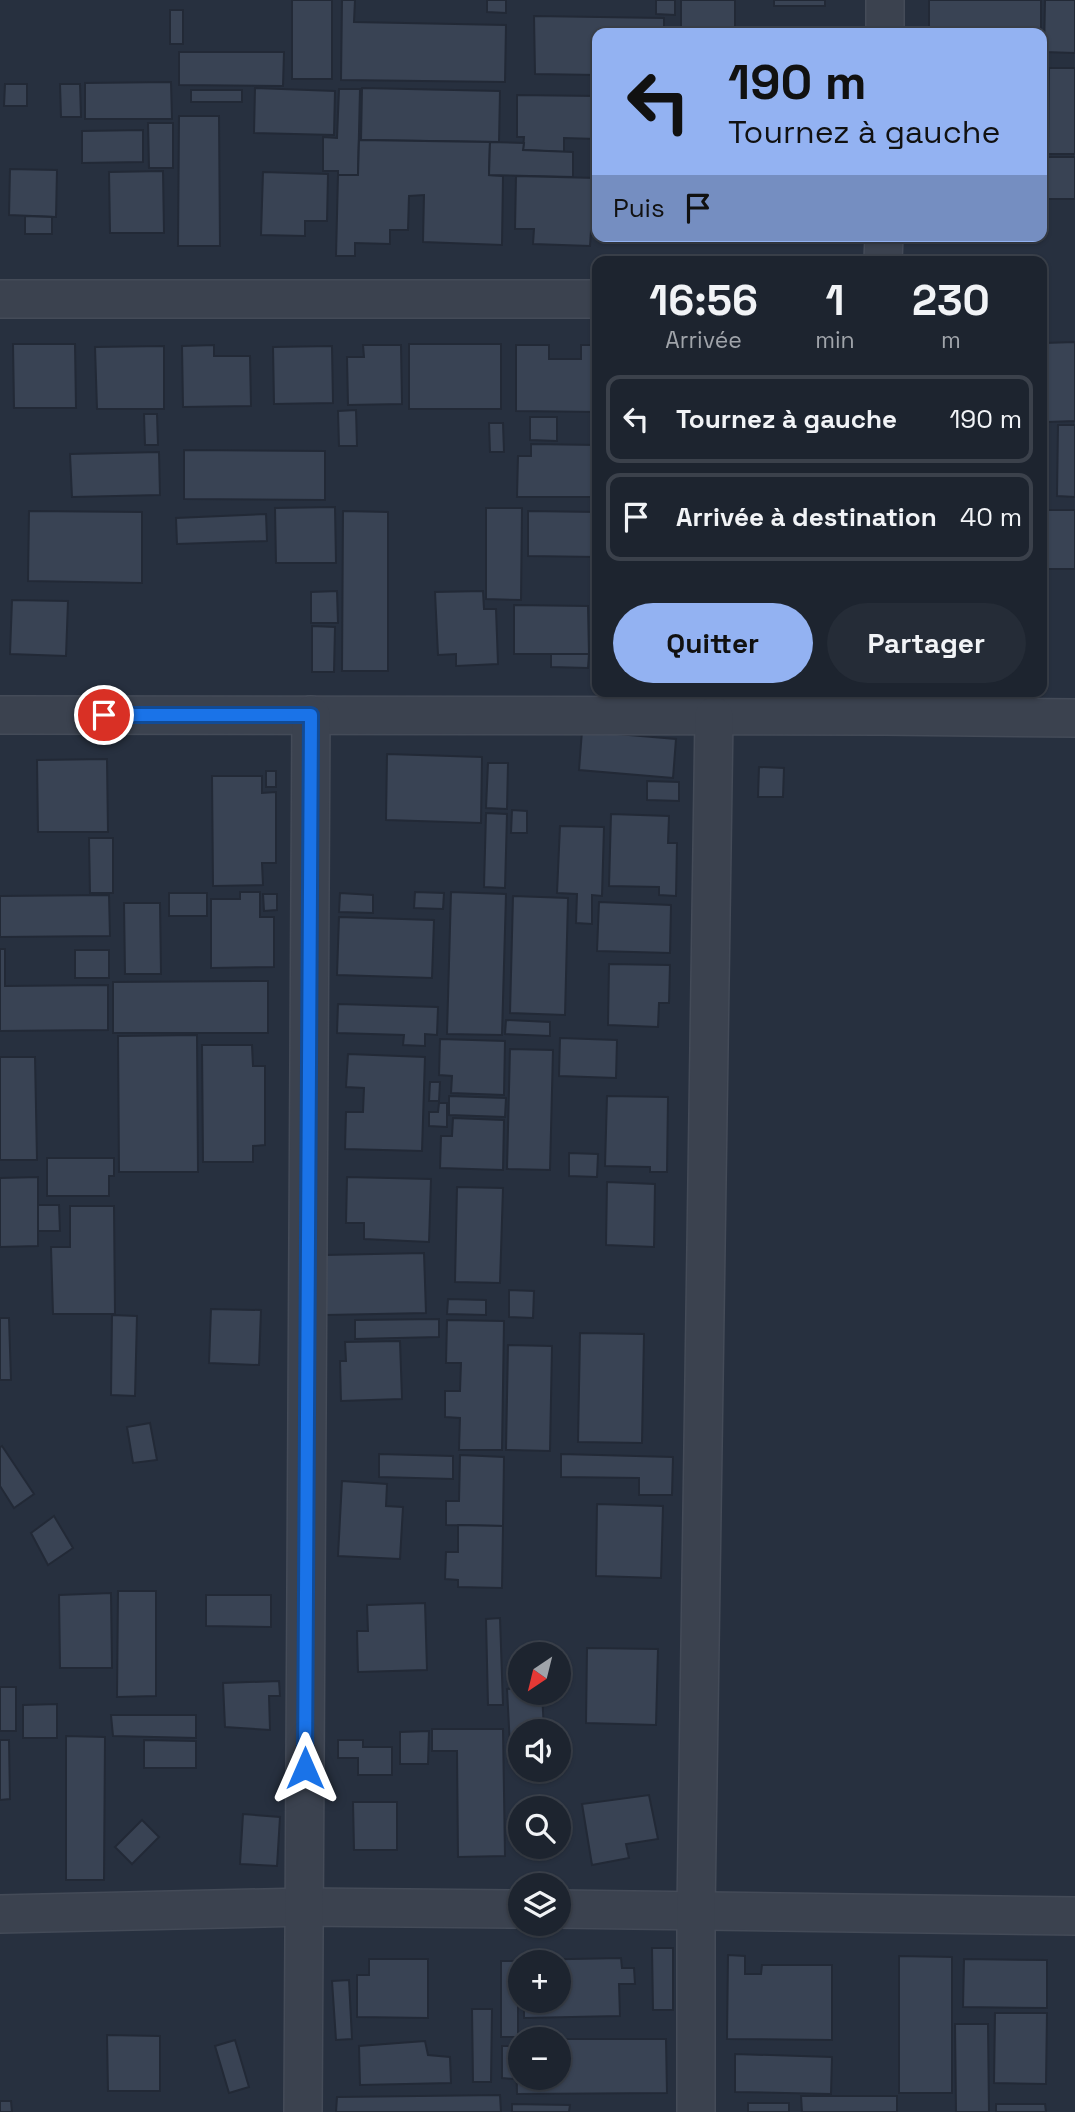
<!DOCTYPE html>
<html lang="fr">
<head>
<meta charset="utf-8">
<style>
  body { margin:0; font-family:"Space Grotesk",sans-serif; background:#252c37; color:#f1f3f6; height:100vh; display:flex; flex-direction:column; font-size:26px; white-space:nowrap }
  * { box-sizing:border-box; margin:0 }
  p { font-size:23px; color:#a0a4aa }
  .icon { flex:none; width:38px; height:38px; fill:none; stroke:currentColor; stroke-width:2; stroke-linecap:round; stroke-linejoin:round }
  .map { position:relative; flex:1; overflow:hidden }
  .side { position:absolute; left:592px; top:256px; width:455px; height:441px; display:flex; flex-direction:column; background:#1d242f; border-radius:14px; box-shadow:0 2px 5px #0004,0 0 0 2px #3b414b }
  .side>* { flex:none }
  .top-card { position:absolute; left:592px; top:28px; width:455px; height:214px; border-radius:14px; box-shadow:0 2px 5px #0004,0 0 0 2px #3b414b; background:#93b2f2; color:#111; overflow:hidden }
  .needle { width:46px; rotate:215deg }
  .tools { position:absolute; left:508px; top:1642px; display:grid; gap:14px }
  .tools a { display:grid; place-items:center; width:63px; height:63px; border-radius:50%; background:#1d242f; box-shadow:0 2px 5px #0004,0 0 0 2px #3b414b; font-size:35px }
  .pin { position:absolute; display:grid; place-items:center; width:60px; height:60px; color:#fff; margin:-30px; border:4px solid #fff; border-radius:50%; box-shadow:0 2px 7px #0007 }
  .me { position:absolute; width:77px; margin:-38px; rotate:0deg; stroke-linejoin:round; filter:drop-shadow(0 0 5px #0008) }
  .turn { display:flex; align-items:center; gap:24px; height:147px; padding:0 21px; font-size:32px }
  .turn .icon { width:91px; height:91px; stroke-width:2.5 }
  .turn b { display:block; font-size:49px; line-height:60px }
  .then { display:flex; align-items:center; height:66px; padding:0 21px; background:#0003; gap:14px; font-size:26px }
  .eta { display:flex; justify-content:space-evenly; align-items:center; height:119px; text-align:center }
  .eta b { font-size:42px; font-weight:600; line-height:49px }
  .cta { display:flex; gap:14px; margin-top:auto; padding:14px 21px }
  .cta a { flex:1; height:80px; border-radius:42px; background:#93b2f2; color:#111; font-size:28px; font-weight:600; line-height:80px; text-align:center }
  .cta a+a { background:#252c37; color:#f1f3f6 }
  ul { padding:0; list-style:none }
  li { display:flex; align-items:center; gap:21px; height:88px; margin:0 14px 10px; padding:0 7px; border:4px solid #3b414b; border-radius:14px }
  li div { flex:1 }
  li b { display:block; font-size:26px }
  li em { font-style:normal }
  .map>svg:first-child { display:block }
  .building { fill:#394354; stroke:#222936; stroke-width:2 }
  .lines { fill:none; stroke-linecap:round; stroke-linejoin:round }
  .minor-casing { stroke:#444b58; stroke-width:40 }
  .minor { stroke:#3b424f; stroke-width:37 }
  .route-casing { stroke:#114b97; stroke-width:18 }
  .route { stroke:#1a73e8; stroke-width:12 }
</style>
</head>
<body>
<div class="map">
<svg width="1075" height="2112" viewBox="0 0 1075 2112">
  <rect width="100%" height="100%" fill="#27303f"/>
  <g class="building">
    <rect x="292" y="0" width="40" height="79"/>
    <path d="M342,0h13l-1,22 152,3 -1,57 -164,-2z"/>
    <path d="M487,0h19v13l-19,-1z"/>
    <path d="M656,0h19v15l-19,-1z"/>
    <rect x="681" y="0" width="54" height="33"/>
    <rect x="774" y="0" width="51" height="6"/>
    <rect x="929" y="0" width="112" height="33"/>
    <path d="M1045,0h30v53l-31,-1z"/>
    <rect x="170" y="10" width="13" height="34"/>
    <path d="M534,16l130,2v15h-67v42l-62,-1z"/>
    <path d="M179,52h105l-1,34 -104,-1z"/>
    <path d="M1049,68h26v86h-27z"/>
    <path d="M171,82l1,37h-87v-36z"/>
    <path d="M5,84h22v22h-23z"/>
    <path d="M60,84h20l1,33h-20z"/>
    <path d="M255,88l80,3 -1,44 -80,-2z"/>
    <path d="M362,88l138,3 -1,51 -138,-2z"/>
    <path d="M339,89h21l-2,86h-20v-4h-15v-34l14,1z"/>
    <rect x="191" y="90" width="51" height="12"/>
    <path d="M517,95l80,1v43l-33,-1v14l-41,-2 1,-13h-7z"/>
    <path d="M179,116h40l1,130h-42z"/>
    <path d="M148,123h25v45h-24z"/>
    <path d="M143,130v32l-61,1v-32z"/>
    <path d="M359,140l131,2 -1,33 14,1 -1,69 -79,-3 1,-47 -15,1 -1,34h-18v14l-35,-1v13h-19l2,-81h20z"/>
    <path d="M490,142l34,1 -1,7 50,2v25l-84,-2z"/>
    <rect x="1041" y="157" width="34" height="42"/>
    <path d="M10,169l47,1 -1,47 -47,-2z"/>
    <path d="M163,171l1,62h-54l-1,-61z"/>
    <path d="M263,172l65,2 -1,47h-22v15l-44,-1z"/>
    <path d="M516,176l81,2v53h-6l-1,15 -57,-2 1,-15h-19z"/>
    <path d="M25,216l27,1v17h-27z"/>
    <path d="M1075,342v79l-28,1v-7h-6v-60h3v-12z"/>
    <path d="M13,344h62l1,64h-62z"/>
    <rect x="409" y="344" width="92" height="65"/>
    <path d="M214,345v11h36l1,50 -68,1 -1,-61z"/>
    <path d="M363,345h38l1,59 -54,1 -1,-48h17z"/>
    <path d="M516,345h33v14h32v-14h16v67l-81,-1z"/>
    <path d="M164,346v63h-67l-2,-62z"/>
    <path d="M332,346l1,57 -59,1 -1,-57z"/>
    <path d="M356,410l1,36h-18l-1,-35z"/>
    <path d="M144,414h13l1,31h-13z"/>
    <path d="M530,417h27v24l-27,-1z"/>
    <path d="M489,423h14l1,29h-14z"/>
    <path d="M1058,425h17v72l-18,-1z"/>
    <path d="M531,444l66,1v52h-80l1,-41h13z"/>
    <path d="M184,450l141,1v49l-141,-1z"/>
    <path d="M159,452l1,43 -88,2 -2,-43z"/>
    <path d="M335,507l1,56h-60l-1,-55z"/>
    <path d="M486,508h36l-1,92 -35,-1z"/>
    <rect x="1041" y="510" width="34" height="59"/>
    <path d="M29,511l113,1v71l-114,-2z"/>
    <path d="M343,511l45,1v159h-46z"/>
    <path d="M528,511l69,1v45l-69,-1z"/>
    <path d="M266,514l1,27 -90,3 -1,-26z"/>
    <path d="M337,591l1,32h-27v-31z"/>
    <path d="M483,591l1,18h12l2,55 -42,2v-12l-18,1 -3,-63z"/>
    <path d="M12,600l56,1 -2,55 -56,-2z"/>
    <path d="M514,605l74,1 1,48h-75z"/>
    <path d="M312,626l23,1 -1,45h-22z"/>
    <path d="M551,654h38l-1,14 -37,-1z"/>
    <path d="M582,731l94,8 -3,39 -94,-8z"/>
    <path d="M387,754l95,3 -1,66 -95,-3z"/>
    <path d="M107,759l1,73h-70l-1,-72z"/>
    <path d="M488,763h20l-1,46 -21,-1z"/>
    <path d="M759,767l25,1 -1,29h-25z"/>
    <rect x="266" y="771" width="10" height="16"/>
    <path d="M212,776h50v17l14,-1v71h-14l1,22 -50,1z"/>
    <path d="M647,781l32,1v19l-32,-1z"/>
    <path d="M512,810l15,1v22h-16z"/>
    <path d="M486,813l21,1 -2,74 -21,-1z"/>
    <path d="M611,814l58,2 -1,27h9l-1,53 -17,-1v-8l-50,-1z"/>
    <path d="M560,826l44,1 -2,69 -10,-1v29l-16,-1 1,-29 -20,-1z"/>
    <path d="M89,838h24v55h-23z"/>
    <path d="M240,892h20v25h14v50l-63,1v-69h29z"/>
    <path d="M415,892l29,1 -1,16 -29,-1z"/>
    <path d="M451,892l55,2 -4,141 -55,-1z"/>
    <rect x="169" y="893" width="38" height="23"/>
    <path d="M340,893l33,2v18l-34,-1z"/>
    <path d="M263,894h14v16l-13,1z"/>
    <path d="M109,895l1,41 -110,1v-41z"/>
    <path d="M513,896l55,2 -3,117 -55,-2z"/>
    <path d="M599,902l72,3 -1,48 -73,-2z"/>
    <path d="M124,903h36l1,71h-36z"/>
    <path d="M339,917l95,3 -2,58 -95,-3z"/>
    <path d="M0,949h5v37l103,-1v45l-108,1z"/>
    <rect x="75" y="950" width="34" height="28"/>
    <path d="M609,964l61,1 -1,38h-10l-1,24 -50,-2z"/>
    <path d="M268,981v52h-155v-51z"/>
    <path d="M338,1004l100,3 -1,28 -12,-1v12l-22,-1 1,-10 -67,-2z"/>
    <path d="M506,1020l44,2v14l-45,-2z"/>
    <path d="M197,1035l1,137h-79l-1,-136z"/>
    <path d="M560,1038l57,2 -1,38 -57,-2z"/>
    <path d="M440,1039l65,2 -1,54 -53,-2 1,-17 -13,-1z"/>
    <path d="M202,1045h50l1,21h12v79l-12,1v16h-50z"/>
    <path d="M510,1049l43,1 -3,120 -43,-1z"/>
    <path d="M348,1054l77,3 -3,94 -77,-2 1,-37h17l1,-24 -18,-1z"/>
    <path d="M0,1057h35l2,103h-37z"/>
    <path d="M430,1082h10l-1,19h-10z"/>
    <path d="M449,1096l57,2 -1,19 -56,-2z"/>
    <path d="M607,1096l61,1 -1,75h-17v-5l-45,-1z"/>
    <path d="M439,1103h8v24l-18,-1v-14h9z"/>
    <path d="M453,1118l51,2 -1,50 -63,-2 1,-32h11z"/>
    <path d="M569,1153l29,1 -1,23 -28,-1z"/>
    <path d="M47,1158h67v18h-5v20h-62z"/>
    <path d="M38,1177v69l-38,1v-69z"/>
    <path d="M347,1177l84,2 -2,63 -65,-3v-16h-18z"/>
    <path d="M607,1182l48,2 -1,63 -48,-2z"/>
    <path d="M457,1187l46,1 -3,95 -45,-1z"/>
    <path d="M38,1205h21l1,26h-22z"/>
    <path d="M70,1206h44l1,108h-62l-2,-67h19z"/>
    <path d="M424,1253l2,60 -100,2 -1,-60z"/>
    <path d="M509,1290l25,1 -1,27 -24,-1z"/>
    <path d="M448,1299l38,1v15l-39,-1z"/>
    <path d="M211,1309l50,1 -2,55 -50,-2z"/>
    <path d="M112,1315l25,1 -2,80 -24,-1z"/>
    <path d="M0,1318h9l2,62h-11z"/>
    <path d="M439,1319v18l-84,2v-19z"/>
    <path d="M447,1320l57,1 -2,129h-43l1,-32 -15,-1v-26h15l1,-28h-15z"/>
    <path d="M580,1333l64,1 -2,109 -64,-1z"/>
    <path d="M400,1341l2,58 -61,2 -1,-40h6l-1,-19z"/>
    <path d="M508,1345l44,1 -2,105 -44,-1z"/>
    <path d="M150,1423l7,37 -24,3 -6,-36z"/>
    <path d="M2,1446l32,48 -20,14 -14,-22v-39z"/>
    <path d="M379,1454l74,2v23l-74,-2z"/>
    <path d="M561,1454l112,3 -1,38h-33v-17l-78,-1z"/>
    <path d="M460,1455l44,2 -1,69 -57,-1v-24h13z"/>
    <path d="M342,1481l45,3 -1,22 17,1 -3,52 -62,-3z"/>
    <path d="M597,1504l66,2 -2,72 -65,-2z"/>
    <path d="M54,1516l19,32 -25,17 -17,-32z"/>
    <path d="M458,1525l45,1 -1,62 -44,-1v-7l-13,-1 1,-27h12z"/>
    <path d="M118,1591h38v105l-39,1z"/>
    <path d="M111,1593l1,75h-52l-1,-73z"/>
    <path d="M206,1595h65v32l-65,-1z"/>
    <path d="M425,1603l2,67 -69,2 -1,-41h11l-1,-26z"/>
    <path d="M500,1618l3,87h-15l-2,-86z"/>
    <path d="M587,1648l71,1 -2,76 -70,-2z"/>
    <path d="M279,1681l1,15h-11l1,34 -45,-3 -2,-44z"/>
    <rect x="0" y="1687" width="16" height="44"/>
    <path d="M520,1688v4h22l2,39h-24v14l-10,1 -3,-57z"/>
    <path d="M57,1704v34h-34v-33z"/>
    <path d="M111,1715h85v23l-83,-2z"/>
    <path d="M432,1729h71l2,127 -47,1 -1,-106h-25z"/>
    <path d="M429,1731l-1,33h-28v-32z"/>
    <path d="M66,1736l39,1 -1,143h-38z"/>
    <path d="M0,1740h9l1,59 -10,1z"/>
    <path d="M144,1740l52,1v27h-52z"/>
    <path d="M338,1740h25v7h29v28h-34v-17h-20z"/>
    <path d="M649,1795l9,44 -32,5 3,14 -37,7 -10,-61z"/>
    <path d="M353,1802h44v48h-43z"/>
    <path d="M243,1814l37,3 -3,49 -37,-2z"/>
    <path d="M142,1820l17,17 -27,27 -17,-17z"/>
    <path d="M652,1948h21v62h-20z"/>
    <path d="M728,1955l17,1v18h16l1,-9h70v75l-105,-1z"/>
    <path d="M899,1956l53,1v136h-53z"/>
    <path d="M621,1958l1,10h12l1,16h-16l1,32 -96,2v-18h34v-38h-35v-2z"/>
    <path d="M369,1959h59v59l-71,-1v-42h12z"/>
    <path d="M964,1959l83,1v48l-84,-1z"/>
    <rect x="501" y="1961" width="17" height="76"/>
    <path d="M349,1980l3,59 -16,1 -4,-59z"/>
    <path d="M472,2009h20l-1,73h-18z"/>
    <path d="M995,2013h52l-1,71 -52,-1z"/>
    <path d="M955,2024h33l1,88h-33z"/>
    <path d="M107,2035l53,1v55h-52z"/>
    <path d="M516,2039h4v38h38v-38h108l1,54 -150,1z"/>
    <path d="M235,2040l14,47 -20,6 -14,-47z"/>
    <path d="M425,2041l3,14 22,2 1,26 -91,2 -1,-39z"/>
    <path d="M502,2046h11v33l-11,-1z"/>
    <path d="M735,2054l97,3 -1,37 -96,-2z"/>
    <path d="M500,2095l1,17h-165l1,-15z"/>
    <path d="M801,2096h96v16h-95z"/>
    <path d="M0,2101h11l1,11h-12z"/>
    <rect x="748" y="2103" width="41" height="9"/>
    <path d="M512,2104l58,1 -1,7h-57z"/>
    <path d="M996,2104h49l1,8h-50z"/>
  </g>
  <g class="lines">
    <g class="minor-casing">
      <g id="minor">
        <path d="M885,33v-33"/>
        <path d="M883,261l1,-25"/>
        <path d="M0,299h597"/>
        <path d="M0,715l884,1 191,2"/>
        <path d="M558,1909l517,7"/>
        <path d="M0,1914l305,-7 215,2"/>
        <path d="M303,2112l8,-1397"/>
        <path d="M696,2112v-201l18,-1195"/>
      </g>
    </g>
    <use href="#minor" class="minor"/>
  </g>
  <g class="lines">
    <g class="route-casing">
      <path id="route" d="M104,715h207l-6,1053"/>
    </g>
    <use href="#route" class="route"/>
  </g>
</svg>
<div class="tools">
<a><svg class="needle" viewBox="-14 -14 28 28"><path d="M0-13l5 13h-10z" fill="#e53935"/><path d="M0 13l5-13h-10z" fill="#a0a4aa"/></svg></a>
<a><svg class="icon" aria-label="sound" viewBox="0 0 24 24"><path d="M4 9h4l5-4v14l-5-4H4zM17 9q2 3 0 6"/></svg></a>
<a><svg class="icon" aria-label="search" viewBox="0 0 24 24"><circle cx="10" cy="10" r="6"/><path d="M15 15l6 6"/></svg></a>
<a><svg class="icon" aria-label="layers" viewBox="0 0 24 24"><path d="M12 4l9 5-9 5-9-5zM3 14l9 5 9-5"/></svg></a>
<a>+</a>
<a>−</a>
</div>
<div class="pin" style="left:104px;top:715px;background:#d93025"><svg class="icon" aria-label="arrive" viewBox="0 0 24 24"><path d="M6 21V4h12l-3 4 3 4H6"/></svg></div>
<svg class="me" style="left:305px;top:1768px" viewBox="-20 -20 40 40"><path d="M0-17L14 15 0 8-14 15z" fill="#1a73e8" stroke="#fff" stroke-width="4"/></svg>
<div class="top-card">
<div class="turn"><svg class="icon" aria-label="left" viewBox="0 0 24 24"><path d="M17 20v-9H6M10 6l-5 5 5 5"/></svg><div><b>190 m</b>Tournez à gauche</div></div>
<div class="then">Puis<svg class="icon" aria-label="arrive" viewBox="0 0 24 24"><path d="M6 21V4h12l-3 4 3 4H6"/></svg></div>
</div>
<section class="side">
<div class="eta">
<div><b>16:56</b><p>Arrivée</p></div>
<div><b>1</b><p>min</p></div>
<div><b>230</b><p>m</p></div>
</div>
<ul>
<li><svg class="icon" aria-label="left" viewBox="0 0 24 24"><path d="M17 20v-9H6M10 6l-5 5 5 5"/></svg><div><b>Tournez à gauche</b></div><em>190 m</em></li>
<li><svg class="icon" aria-label="arrive" viewBox="0 0 24 24"><path d="M6 21V4h12l-3 4 3 4H6"/></svg><div><b>Arrivée à destination</b></div><em>40 m</em></li>
</ul>
<div class="cta"><a>Quitter</a><a>Partager</a></div>
</section>
</div>
</body>
</html>
